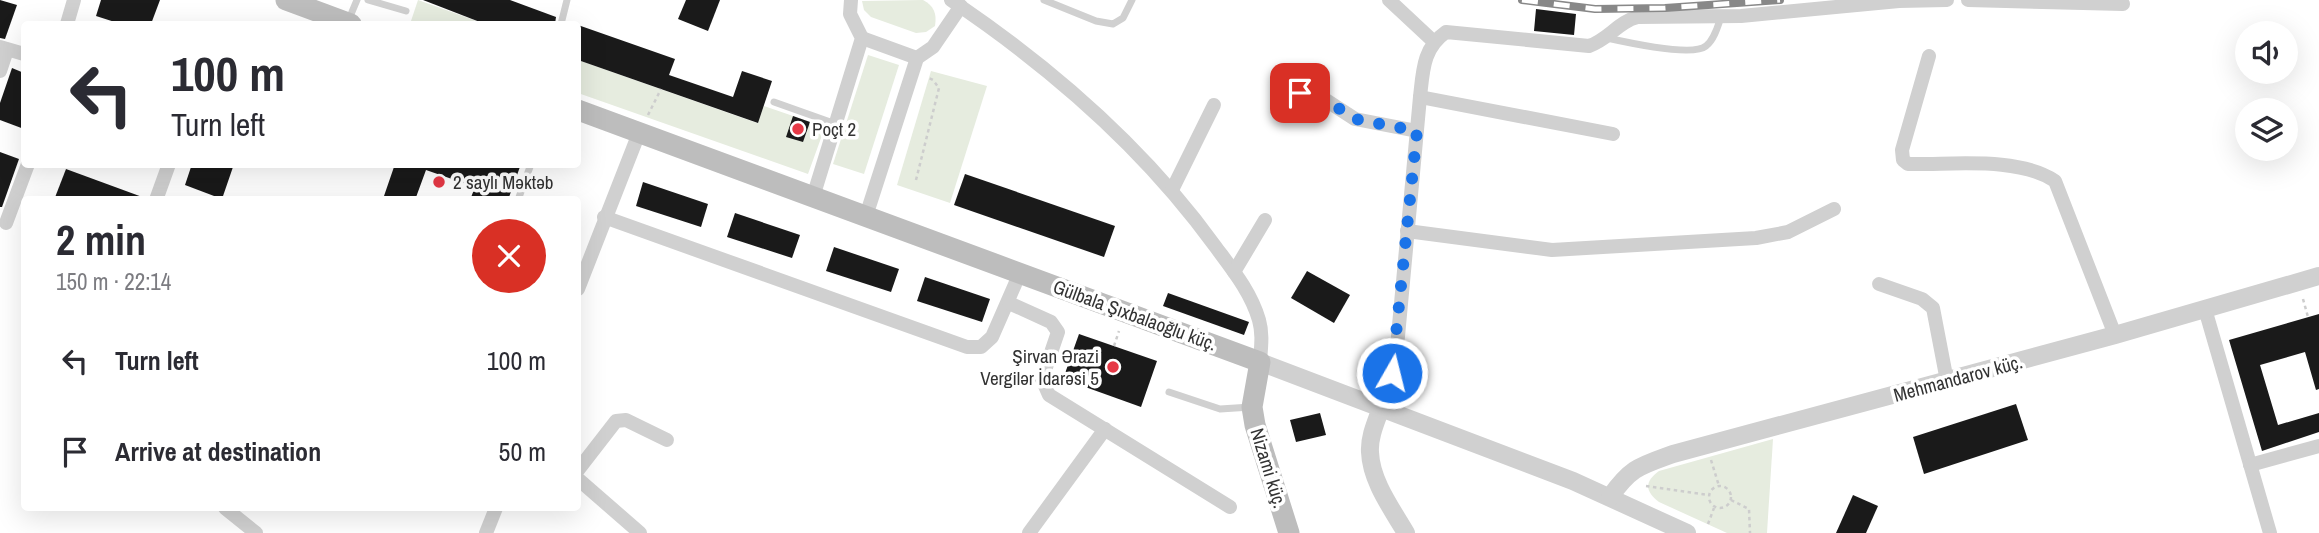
<!DOCTYPE html>
<html lang="en">
<head>
<meta charset="utf-8">
<style>
  body { margin:0; font-family:"Archivo Narrow",sans-serif; background:#f2f2f3; color:#2b2b33; height:100vh; display:flex; flex-direction:column; font-size:26px; white-space:nowrap }
  * { box-sizing:border-box; margin:0 }
  p { font-size:23px; color:#7c7c81 }
  .icon { flex:none; width:38px; height:38px; fill:none; stroke:currentColor; stroke-width:2; stroke-linecap:round; stroke-linejoin:round }
  .map { position:relative; flex:1; overflow:hidden }
  .sheet { position:absolute; left:21px; top:196px; width:560px; height:315px; display:flex; flex-direction:column; background:#fff; border-radius:7px; box-shadow:0 7px 28px #0002 }
  .sheet>* { flex:none }
  .hud { position:absolute; left:21px; top:21px; width:560px; height:147px; border-radius:7px; box-shadow:0 7px 28px #0002; background:#fff; color:#2b2b33; overflow:hidden }
  .fabs { position:absolute; left:2235px; top:21px; display:grid; gap:14px }
  .fabs a { display:grid; place-items:center; width:63px; height:63px; border-radius:50%; background:#fff; box-shadow:0 7px 28px #0002; font-size:35px }
  .pin { position:absolute; display:grid; place-items:center; width:60px; height:60px; color:#fff; margin:-30px; border-radius:14px; box-shadow:0 4px 10px #0006 }
  .me { position:absolute; width:77px; margin:-38px; rotate:8deg; stroke-linejoin:round; filter:drop-shadow(0 0 5px #0008) }
  .turn { display:flex; align-items:center; gap:24px; height:147px; padding:0 35px; font-size:32px }
  .turn .icon { width:91px; height:91px; stroke-width:2.5 }
  .turn b { display:block; font-size:49px; line-height:60px }
  .round { display:grid; place-items:center; flex:none; width:74px; height:74px; border-radius:37px; background:#f2f2f3 }
  .overview { display:flex; align-items:center; justify-content:space-between; height:119px; padding:0 35px }
  h1 { font-size:42px; font-weight:800; line-height:52px }
  ul { padding:0; list-style:none }
  li { display:flex; align-items:center; gap:21px; height:91px; padding:0 35px }
  li div { flex:1 }
  li b { display:block; font-size:26px }
  li em { font-style:normal }
  .map>svg:first-child { display:block }
  .green { fill:#e6ecdf }
  .building { fill:#1a1a1a }
  .lines { fill:none; stroke-linecap:round; stroke-linejoin:round }
  .path { stroke:#cdcdcd; stroke-width:2.5; stroke-dasharray:3.5 3.5; stroke-linecap:butt }
  .service { stroke:#d0d0d0; stroke-width:7 }
  .minor { stroke:#d0d0d0; stroke-width:14 }
  .tertiary { stroke:#d0d0d0; stroke-width:18 }
  .secondary { stroke:#bdbdbd; stroke-width:21 }
  .rail-casing { stroke:#888; stroke-width:8 }
  .rail { stroke:#fff; stroke-width:5; stroke-dasharray:16; stroke-linecap:butt }
  .route { stroke:#1a73e8; stroke-width:12; stroke-dasharray:0 21.6 }
  .poi-dot { fill:#e63946; stroke:#fff; stroke-width:2.5 }
  .labels { text-anchor:middle; stroke-width:7; stroke-linejoin:round; paint-order:stroke }
  .poi-label { font-size:19px; fill:#333; stroke:#fff; text-anchor:start }
  .street-label { font-size:19px; fill:#333; stroke:#fff }
</style>
</head>
<body>
<div class="map">
<svg width="2319" height="533" viewBox="0 0 2319 533">
  <rect width="100%" height="100%" fill="#fff"/>
  <g class="green">
    <path d="M418,0l67,24h-75z"/>
    <path d="M923,0c11,6 14,13 12,26l-9,6 -10,1 -45,-16 -7,-7 -2,-9z"/>
    <path d="M868,55l31,10 -35,109 -31,-10z"/>
    <path d="M578,60l179,63 7,-17 61,21 -17,47 -230,-81z"/>
    <path d="M931,71l56,15 -37,117 -53,-18z"/>
    <path d="M1773,439l-6,94h-40l-68,-31c-14,-11 -15,-20 0,-31z"/>
  </g>
  <g class="building">
    <path d="M0,0l17,5 -12,34 -5,-1z"/>
    <path d="M101,0h59l-9,24h-30l-25,-8z"/>
    <path d="M423,0h87l46,17 -1,7h-70z"/>
    <path d="M686,0h34l-12,31 -30,-12z"/>
    <path d="M1536,9l40,5 -2,21 -40,-4z"/>
    <path d="M578,25l97,34 -6,16 64,22 9,-26 30,10 -14,42 -180,-63z"/>
    <path d="M12,68l12,5v56l-24,-9v-17z"/>
    <path d="M793,116l17,6 -7,20 -17,-5z"/>
    <path d="M0,152l19,7 -17,48h-2z"/>
    <path d="M192,164h42l-12,35 -37,-14z"/>
    <path d="M395,164h126l-13,36h-38l5,-13 -49,-17 -11,30h-21l-10,-4z"/>
    <path d="M66,169l79,29 -1,2h-90z"/>
    <path d="M965,174l150,52 -11,31 -150,-52z"/>
    <path d="M643,182l65,22 -7,23 -65,-21z"/>
    <path d="M735,213l65,22 -8,23 -65,-21z"/>
    <path d="M834,247l65,22 -8,23 -65,-21z"/>
    <path d="M1307,271l43,24 -16,28 -43,-25z"/>
    <path d="M925,277l65,22 -8,23 -65,-21z"/>
    <path d="M1168,293l81,29 -5,13 -81,-29z"/>
    <path d="M2319,314v75l-3,1 -11,-38 -45,13 18,60 41,-12v19l-57,19 -33,-111z"/>
    <path d="M1079,334l78,27 -16,46 -78,-28z"/>
    <path d="M2016,404l12,36 -104,34 -11,-37z"/>
    <path d="M1320,413l6,22 -30,7 -6,-22z"/>
    <path d="M1853,495l25,11 -12,27h-30z"/>
  </g>
  <g class="lines">
    <g class="path">
      <path d="M648,115l13,-26"/>
      <path d="M916,180l23,-92 -6,-8 -6,-3"/>
      <path d="M2303,299l5,18"/>
      <path d="M1114,346l5,-15"/>
      <path d="M1711,460l8,26"/>
      <path d="M1646,486l63,9"/>
      <circle cx="1720" cy="497" r="11"/>
      <path d="M1731,500l18,9 1,24"/>
      <path d="M1708,524l6,-16"/>
    </g>
    <g class="service">
      <path d="M368,0l38,11"/>
      <path d="M1044,0l52,21 17,3 10,-6 9,-18"/>
      <path d="M349,19l8,-19"/>
      <path d="M561,24l6,-24"/>
      <path d="M1607,38c18,4 86,19 99,8 8,-6 12,-20 15,-29"/>
      <path d="M774,102l62,22"/>
      <path d="M518,200l13,-36"/>
      <path d="M1169,392l51,17 31,-2"/>
    </g>
    <g class="minor">
      <path d="M951,0c101,68 193,148 264,246 17,23 36,46 44,74 4,14 2,27 1,42"/>
      <path d="M1389,0l44,41"/>
      <path d="M1968,0l155,4"/>
      <path d="M67,24l7,-24"/>
      <path d="M862,38l55,20"/>
      <path d="M0,47l24,7"/>
      <path d="M1929,56l-27,94 1,10 5,4c45,1 109,-8 147,17l60,154"/>
      <path d="M0,71l7,-21"/>
      <path d="M1280,89l41,8 34,22 62,12"/>
      <path d="M1420,97l193,37"/>
      <path d="M1172,190l42,-85"/>
      <path d="M813,197l49,-159 -12,-24 1,-14"/>
      <path d="M156,200l13,-36"/>
      <path d="M866,216l51,-158 16,-11 28,-41"/>
      <path d="M604,217l363,130h14l11,-10 28,-64"/>
      <path d="M6,223l22,-59"/>
      <path d="M1407,231l145,19 204,-12 32,-6 46,-23"/>
      <path d="M1234,272l31,-52"/>
      <path d="M1879,284l43,15 11,9 14,73"/>
      <path d="M578,289l61,-156"/>
      <path d="M1009,303l42,19 7,10 -16,47 7,16 181,112"/>
      <path d="M2205,309l65,224"/>
      <path d="M1381,408l15,-50 24,-261c3,-27 3,-49 26,-65l143,14c19,-6 30,-25 49,-29l103,-1 158,-15 48,-1"/>
      <path d="M2250,465l69,-19"/>
      <path d="M578,470l38,-49 10,-1 41,20"/>
      <path d="M578,479l62,54"/>
      <path d="M225,508l31,25"/>
      <path d="M486,533l10,-25"/>
      <path d="M1029,533l76,-104"/>
    </g>
    <g class="tertiary">
      <path d="M1260,362l313,119 114,52"/>
      <path d="M1381,408c-5,14 -12,29 -11,44 1,29 22,57 36,81"/>
      <path d="M1610,497c21,-30 30,-31 63,-43l442,-119 204,-59"/>
    </g>
    <g class="secondary">
      <path d="M286,0l65,24"/>
      <path d="M578,110l682,252 -8,45 3,18 34,108"/>
    </g>
    <g class="rail-casing">
      <path id="rail" d="M1522,0l73,9 70,-1 115,-8"/>
    </g>
    <use href="#rail" class="rail"/>
  </g>
  <g class="lines">
    <path class="route" d="M1300,93l21,4 34,22 62,12 -25,242"/>
  </g>
  <g class="poi-dot">
    <circle cx="798" cy="129" r="7"/>
    <circle cx="439" cy="182" r="7"/>
    <circle cx="1113" cy="367" r="7"/>
  </g>
  <g class="labels">
    <g class="poi-label">
      <text x="812" y="136">Poçt 2</text>
      <text x="453" y="189">2 saylı Məktəb</text>
      <text x="1099" y="363" text-anchor="end">Şirvan Ərazi<tspan x="1099" dy="22">Vergilər İdarəsi 5</tspan></text>
    </g>
    <g class="street-label">
      <text transform="translate(1135 315) rotate(20)" y="7">Gülbala Şıxbalaoğlu küç.</text>
      <text transform="translate(1958 378) rotate(-15)" y="7">Mehmandarov küç.</text>
      <text transform="translate(1269 468) rotate(73)" y="7">Nizami küç.</text>
    </g>
  </g>
</svg>
<div class="fabs">
<a><svg class="icon" aria-label="sound" viewBox="0 0 24 24"><path d="M4 9h4l5-4v14l-5-4H4zM17 9q2 3 0 6"/></svg></a>
<a><svg class="icon" aria-label="layers" viewBox="0 0 24 24"><path d="M12 4l9 5-9 5-9-5zM3 14l9 5 9-5"/></svg></a>
</div>
<div class="pin" style="left:1300px;top:93px;background:#d93025"><svg class="icon" aria-label="arrive" viewBox="0 0 24 24"><path d="M6 21V4h12l-3 4 3 4H6"/></svg></div>
<svg class="me" style="left:1392px;top:373px" viewBox="-20 -20 40 40"><circle r="17" fill="#1a73e8" stroke="#fff" stroke-width="3"/><path d="M0-11L8 9 0 5-8 9z" fill="#fff"/></svg>
<div class="hud">
<div class="turn"><svg class="icon" aria-label="left" viewBox="0 0 24 24"><path d="M17 20v-9H6M10 6l-5 5 5 5"/></svg><div><b>100 m</b>Turn left</div></div>
</div>
<section class="sheet">
<div class="overview"><div><h1>2 min</h1><p>150 m · 22:14</p></div><a class="round" style="background:#d93025;color:#fff"><svg class="icon" aria-label="close" viewBox="0 0 24 24"><path d="M6 6l12 12M18 6L6 18"/></svg></a></div>
<ul>
<li><svg class="icon" aria-label="left" viewBox="0 0 24 24"><path d="M17 20v-9H6M10 6l-5 5 5 5"/></svg><div><b>Turn left</b></div><em>100 m</em></li>
<li><svg class="icon" aria-label="arrive" viewBox="0 0 24 24"><path d="M6 21V4h12l-3 4 3 4H6"/></svg><div><b>Arrive at destination</b></div><em>50 m</em></li>
</ul>
</section>
</div>
</body>
</html>
